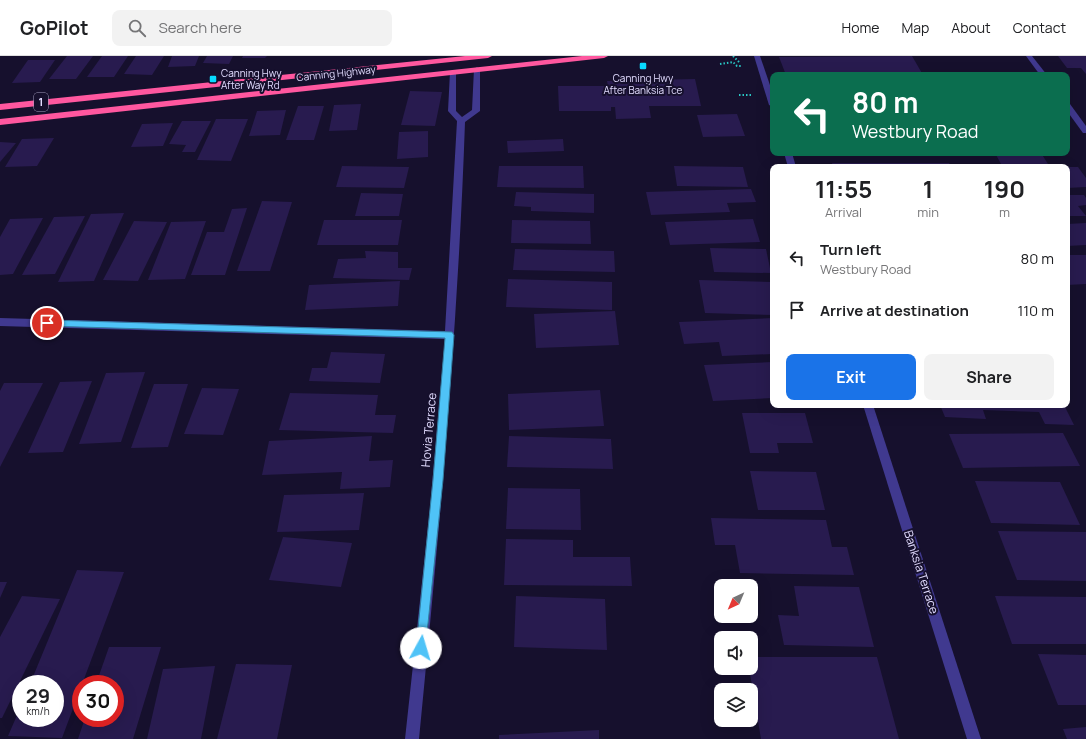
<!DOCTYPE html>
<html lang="en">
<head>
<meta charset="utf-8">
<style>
  body { margin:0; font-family:Manrope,sans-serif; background:#f2f2f2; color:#202124; height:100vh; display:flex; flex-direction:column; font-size:15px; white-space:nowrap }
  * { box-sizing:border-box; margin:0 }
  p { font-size:13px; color:#757577 }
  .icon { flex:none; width:22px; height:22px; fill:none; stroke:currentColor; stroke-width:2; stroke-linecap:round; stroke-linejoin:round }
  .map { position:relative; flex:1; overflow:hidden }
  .details { position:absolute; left:770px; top:108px; width:300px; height:244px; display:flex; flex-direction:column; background:#fff; border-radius:8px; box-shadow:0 4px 16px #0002 }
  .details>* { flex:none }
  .hud { position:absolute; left:770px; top:16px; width:300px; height:84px; border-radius:8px; box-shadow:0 4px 16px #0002; background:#0b6e4f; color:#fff; overflow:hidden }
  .needle { width:26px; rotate:224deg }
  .tools { position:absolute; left:714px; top:523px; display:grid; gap:8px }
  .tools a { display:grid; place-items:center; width:44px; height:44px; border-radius:8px; background:#fff; box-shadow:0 4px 16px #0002; font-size:20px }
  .speed { position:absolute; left:12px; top:619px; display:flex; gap:8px; font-size:20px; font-weight:700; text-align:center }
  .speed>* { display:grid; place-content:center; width:52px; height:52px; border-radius:50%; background:#fff; box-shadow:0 4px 16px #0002; line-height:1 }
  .speed small { font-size:10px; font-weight:400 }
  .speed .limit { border:6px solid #d22; background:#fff; color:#111 }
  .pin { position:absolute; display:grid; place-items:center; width:34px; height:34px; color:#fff; margin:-17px; border:2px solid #fff; border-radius:50%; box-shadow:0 1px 4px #0007 }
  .me { position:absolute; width:44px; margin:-22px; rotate:6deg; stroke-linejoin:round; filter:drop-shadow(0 0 3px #0008) }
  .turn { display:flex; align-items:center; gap:14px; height:84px; padding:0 16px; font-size:18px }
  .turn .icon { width:52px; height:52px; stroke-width:2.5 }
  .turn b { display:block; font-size:28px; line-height:34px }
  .eta { display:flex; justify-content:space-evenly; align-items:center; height:68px; text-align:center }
  .eta b { font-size:24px; font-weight:700; line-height:28px }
  .cta { display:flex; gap:8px; margin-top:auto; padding:8px 16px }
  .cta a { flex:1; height:46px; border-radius:8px; background:#1a73e8; color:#fff; font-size:16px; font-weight:700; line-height:46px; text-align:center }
  .cta a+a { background:#f2f2f2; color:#202124 }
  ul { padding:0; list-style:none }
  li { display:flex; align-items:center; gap:12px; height:52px; padding:0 16px }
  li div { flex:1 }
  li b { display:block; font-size:15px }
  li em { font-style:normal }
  header { display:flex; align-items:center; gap:24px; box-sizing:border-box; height:56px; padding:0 20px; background:#fff; border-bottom:1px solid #e0e0e0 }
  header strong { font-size:19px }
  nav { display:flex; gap:22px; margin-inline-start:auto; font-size:14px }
  .search { width:280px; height:36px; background:#f2f2f2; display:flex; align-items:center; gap:10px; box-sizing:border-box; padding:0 14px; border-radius:8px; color:#757577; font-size:15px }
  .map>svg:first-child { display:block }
  .building { fill:#281b4f }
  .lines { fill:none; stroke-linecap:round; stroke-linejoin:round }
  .path { stroke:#29c6c4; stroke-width:2; stroke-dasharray:1.5 2; stroke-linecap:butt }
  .minor { fill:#40398f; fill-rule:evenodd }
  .highway { fill:#ff579f; fill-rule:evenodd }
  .route { fill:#4fc3f7; stroke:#337fa1 }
  .poi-dot { fill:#08daff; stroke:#16102d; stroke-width:1.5 }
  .labels { text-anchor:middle; stroke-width:4; stroke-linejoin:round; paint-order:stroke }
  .far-poi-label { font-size:10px; fill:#e2dcff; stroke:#16102d; text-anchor:start }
  .far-street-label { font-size:10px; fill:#e2dcff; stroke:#16102d }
  .shield { fill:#16102d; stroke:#a59fc0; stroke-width:1 }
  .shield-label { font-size:11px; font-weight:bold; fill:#e2dcff }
  .street-label { font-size:12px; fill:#e2dcff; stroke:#16102d }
</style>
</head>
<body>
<header>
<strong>GoPilot</strong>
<div class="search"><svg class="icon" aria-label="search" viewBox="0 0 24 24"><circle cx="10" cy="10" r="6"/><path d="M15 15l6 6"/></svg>Search here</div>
<nav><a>Home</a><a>Map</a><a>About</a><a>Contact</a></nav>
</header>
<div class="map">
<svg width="1086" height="683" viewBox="0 0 1086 683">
  <rect width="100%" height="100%" fill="#16102d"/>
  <g class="building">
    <path d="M67,0h26l-17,23h-27z"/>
    <path d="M102,0h26l-14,21h-27z"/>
    <path d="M136,0h28l-12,19 -28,-1z"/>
    <path d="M172,0h27l-4,10 -27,1z"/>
    <path d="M207,0h26l-4,8 -26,-1z"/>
    <path d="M243,0h24l-2,2h-23z"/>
    <path d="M912,0l11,19h-137l-7,-18z"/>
    <path d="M1058,0h28v18l-5,-6h-14z"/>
    <path d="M28,4h27l-15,22 -28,1z"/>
    <path d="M695,23l6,27h-52l2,12 -35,1 -1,-12h-4v4h-52l-1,-25h50l-1,-5z"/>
    <path d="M410,35l32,1 -7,34 -34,-1z"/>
    <path d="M361,48l-4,26 -28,1 5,-26z"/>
    <path d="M298,50h26l-10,34h-28z"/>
    <path d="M286,54l-6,25 -31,1 8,-25z"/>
    <path d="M737,58l8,22 -42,1 -6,-22z"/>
    <path d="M216,63h32l-17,42 -34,-1z"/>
    <path d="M182,65h29l-16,31h-13l4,-7 -17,-1z"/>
    <path d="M173,67l-10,23 -32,1 11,-23z"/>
    <path d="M428,75v26l-31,2 2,-27z"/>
    <path d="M54,82l-17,28 -32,1 17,-28z"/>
    <path d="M563,83l1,12 -56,2 -1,-12z"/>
    <path d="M0,86l16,1 -16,19z"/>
    <path d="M995,97h46l7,11h-47z"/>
    <path d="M832,107h117l3,4h-119z"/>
    <path d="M342,110l67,1 -5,21 -68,-1z"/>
    <path d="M499,110h84l1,22 -87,-1z"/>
    <path d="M674,110l69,1 5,20 -71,-1z"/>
    <path d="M1067,111h11l8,11v9l-19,1z"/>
    <path d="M751,133l5,13 -29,1 3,9 -79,3 -5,-23z"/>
    <path d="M516,136l78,2v19l-63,-2v-4l-17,-1z"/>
    <path d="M361,137l42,1 -4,22h-44z"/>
    <path d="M1067,139h17l2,3v7l-8,1 8,10h-19z"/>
    <path d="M262,145l30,1 -22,69h-33z"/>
    <path d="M247,152l-22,67h-34l16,-43h17l8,-23z"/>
    <path d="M124,157l-30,68 -36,1 33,-68z"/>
    <path d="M85,160l-30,58 -33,1 32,-58z"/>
    <path d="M43,162l-30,56 -13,1v-38l10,-18z"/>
    <path d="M753,163l7,23 -90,3 -5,-23z"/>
    <path d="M324,164h78l-4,25h-81z"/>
    <path d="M512,164l78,1 1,23 -80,-1z"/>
    <path d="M134,165l33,1 -29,59 -35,-1z"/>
    <path d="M206,165l-21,58 -37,1 23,-58z"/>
    <path d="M1086,167v22l-19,1v-22z"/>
    <path d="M710,192l56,1 5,24 -57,-1z"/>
    <path d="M515,193l99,2 1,21 -102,-2z"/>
    <path d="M365,195l33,1v16h14l-3,12 -76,-2 5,-19 28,-1z"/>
    <path d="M1067,199h19v29l-19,1z"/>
    <path d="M508,223l104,3v28l-106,-3z"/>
    <path d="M699,224l73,2 1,33 -68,-2z"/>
    <path d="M400,225l-2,25 -93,4 4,-25z"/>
    <path d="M615,255l4,34 -83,3 -2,-34z"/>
    <path d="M773,262v36l-51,2 -3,-14 -35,2 -5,-22z"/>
    <path d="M331,296l54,2 -5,29 -71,-2 3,-13h15z"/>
    <path d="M773,306v36l-60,3 -9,-36z"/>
    <path d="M145,316l-24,70 -42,2 27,-71z"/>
    <path d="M92,325l-29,71 -35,1 32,-71z"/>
    <path d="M4,327h39l-43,84v-76z"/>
    <path d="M154,328h34l-20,63 -37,1z"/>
    <path d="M202,332l37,1 -16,46 -39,-1z"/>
    <path d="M600,334l4,36 -95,4 -1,-36z"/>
    <path d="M290,337l88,2 -3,20h21l-3,18 -114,-3z"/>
    <path d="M940,349h124l10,20 -29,-1 -6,-12 -56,-2 3,9 -41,-2z"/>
    <path d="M742,357h63l8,30h-36l2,10h-29z"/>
    <path d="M1063,377l17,33 -117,2 -14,-34z"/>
    <path d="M372,380l-3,25 24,-1 -3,27 -50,2 2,-17 -80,3 7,-34z"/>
    <path d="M509,380l102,3 2,30 -106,-2z"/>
    <path d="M750,415l66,1 9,38h-67z"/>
    <path d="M975,425l85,1 20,43 -89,-2z"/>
    <path d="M508,432l72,1 1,41 -75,-1z"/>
    <path d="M364,437l-5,37 -82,2 7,-37z"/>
    <path d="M711,462l115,2 6,27h15l7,28 -114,-2 -5,-28h-20z"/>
    <path d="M998,475l88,1v49l-69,-1z"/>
    <path d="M283,481l69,6 -11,44 -72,-7z"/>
    <path d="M506,483l67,1v17h57l2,29 -128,-1z"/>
    <path d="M77,514l47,2 -62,166 -54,-2 13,-30v12h34v-34h-25z"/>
    <path d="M0,526h7l-7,16z"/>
    <path d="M794,530l65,1 15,60 -90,-2 -6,-30 21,1z"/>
    <path d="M22,540l38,3 -58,119h-2v-81z"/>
    <path d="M516,540l89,3 2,51 -93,-3z"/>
    <path d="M995,540l91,1v47h-74z"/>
    <path d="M109,591h52l-28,92h-55l7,-21h30v-34h-19z"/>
    <path d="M1038,598l48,1v50h-28z"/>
    <path d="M751,601h126l22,82h-138l-12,-71h2z"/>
    <path d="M236,608l56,1 -15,74h-60z"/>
    <path d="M215,610l-14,73h-54l16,-70z"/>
    <path d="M1086,671v12h-19l-4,-10z"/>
    <path d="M599,674v9h-100v-4z"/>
  </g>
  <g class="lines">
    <g class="path">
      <path d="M733,0l7,7"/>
      <path d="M720,8l13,-2 4,4h4"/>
      <path d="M739,39h13"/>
    </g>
    <g class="minor">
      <path d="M754,0h6l13,38v13l-4,-2z"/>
      <path d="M1026,0h6l15,19h-7z"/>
      <path d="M477,11l3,2v42l-15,11c-7,206 -26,412 -46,617h-14l25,-231 15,-169 -445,-13v-8l445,13 12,-210 -9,-10 2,-39 3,-2 3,2v39l6,6 10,-7 2,-41z"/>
      <path d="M1067,48h3l16,22v7h-3l-16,-22z"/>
      <path d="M784,97h8l4,14h-8z"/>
      <path d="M863,349h10l108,334h-14z"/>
    </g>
    <g class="highway">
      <path d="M465,0h27l-4,2 -488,52v-6z"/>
      <path d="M582,0h26l-4,2 -604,67v-6z"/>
    </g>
  </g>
  <path class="route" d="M47,264l405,12 2,3 -11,145 -18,172 -4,1 -4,-1 -1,-4 17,-168 12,-142 -398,-12 -4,-3z"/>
  <g class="poi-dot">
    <rect x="639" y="6" width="8" height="8" rx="2"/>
    <rect x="209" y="19" width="8" height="8" rx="2"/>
  </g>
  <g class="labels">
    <g class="far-poi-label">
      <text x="221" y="21">Canning Hwy<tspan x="221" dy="12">After Way Rd</tspan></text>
      <text x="643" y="26" text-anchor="middle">Canning Hwy<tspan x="643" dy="12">After Banksia Tce</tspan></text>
    </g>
    <g class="far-street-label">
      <text transform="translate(336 17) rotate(-6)" y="4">Canning Highway</text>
    </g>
    <rect class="shield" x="34" y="37" width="14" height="18" rx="3"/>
    <g class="shield-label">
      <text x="41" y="50">1</text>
    </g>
    <g class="street-label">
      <text transform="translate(429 374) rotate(-85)" y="4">Hovia Terrace</text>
      <text transform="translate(921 516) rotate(72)" y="4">Banksia Terrace</text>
    </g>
  </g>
</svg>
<div class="tools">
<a><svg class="needle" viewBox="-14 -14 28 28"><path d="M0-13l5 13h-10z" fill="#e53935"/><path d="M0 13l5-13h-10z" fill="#757577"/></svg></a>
<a><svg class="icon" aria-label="sound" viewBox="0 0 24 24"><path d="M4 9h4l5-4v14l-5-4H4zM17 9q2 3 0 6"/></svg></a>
<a><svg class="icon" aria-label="layers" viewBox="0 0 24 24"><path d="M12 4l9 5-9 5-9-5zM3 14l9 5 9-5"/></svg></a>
</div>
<div class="speed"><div>29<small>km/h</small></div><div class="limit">30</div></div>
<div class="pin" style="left:47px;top:267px;background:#d93025"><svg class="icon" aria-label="arrive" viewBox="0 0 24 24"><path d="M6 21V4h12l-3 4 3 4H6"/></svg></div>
<svg class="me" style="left:421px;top:592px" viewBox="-20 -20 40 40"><circle r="19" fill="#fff"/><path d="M0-13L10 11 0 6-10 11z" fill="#4fc3f7"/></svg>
<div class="hud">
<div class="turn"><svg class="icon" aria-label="left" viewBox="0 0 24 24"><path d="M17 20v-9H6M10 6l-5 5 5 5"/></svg><div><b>80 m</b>Westbury Road</div></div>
</div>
<section class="details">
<div class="eta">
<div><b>11:55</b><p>Arrival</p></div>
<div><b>1</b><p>min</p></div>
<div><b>190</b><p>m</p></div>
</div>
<ul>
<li><svg class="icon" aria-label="left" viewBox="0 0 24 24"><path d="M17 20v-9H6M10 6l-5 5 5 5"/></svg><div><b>Turn left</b><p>Westbury Road</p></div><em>80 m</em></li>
<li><svg class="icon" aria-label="arrive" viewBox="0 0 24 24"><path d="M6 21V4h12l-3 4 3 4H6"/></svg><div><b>Arrive at destination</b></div><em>110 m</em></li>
</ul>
<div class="cta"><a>Exit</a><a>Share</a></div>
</section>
</div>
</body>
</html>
